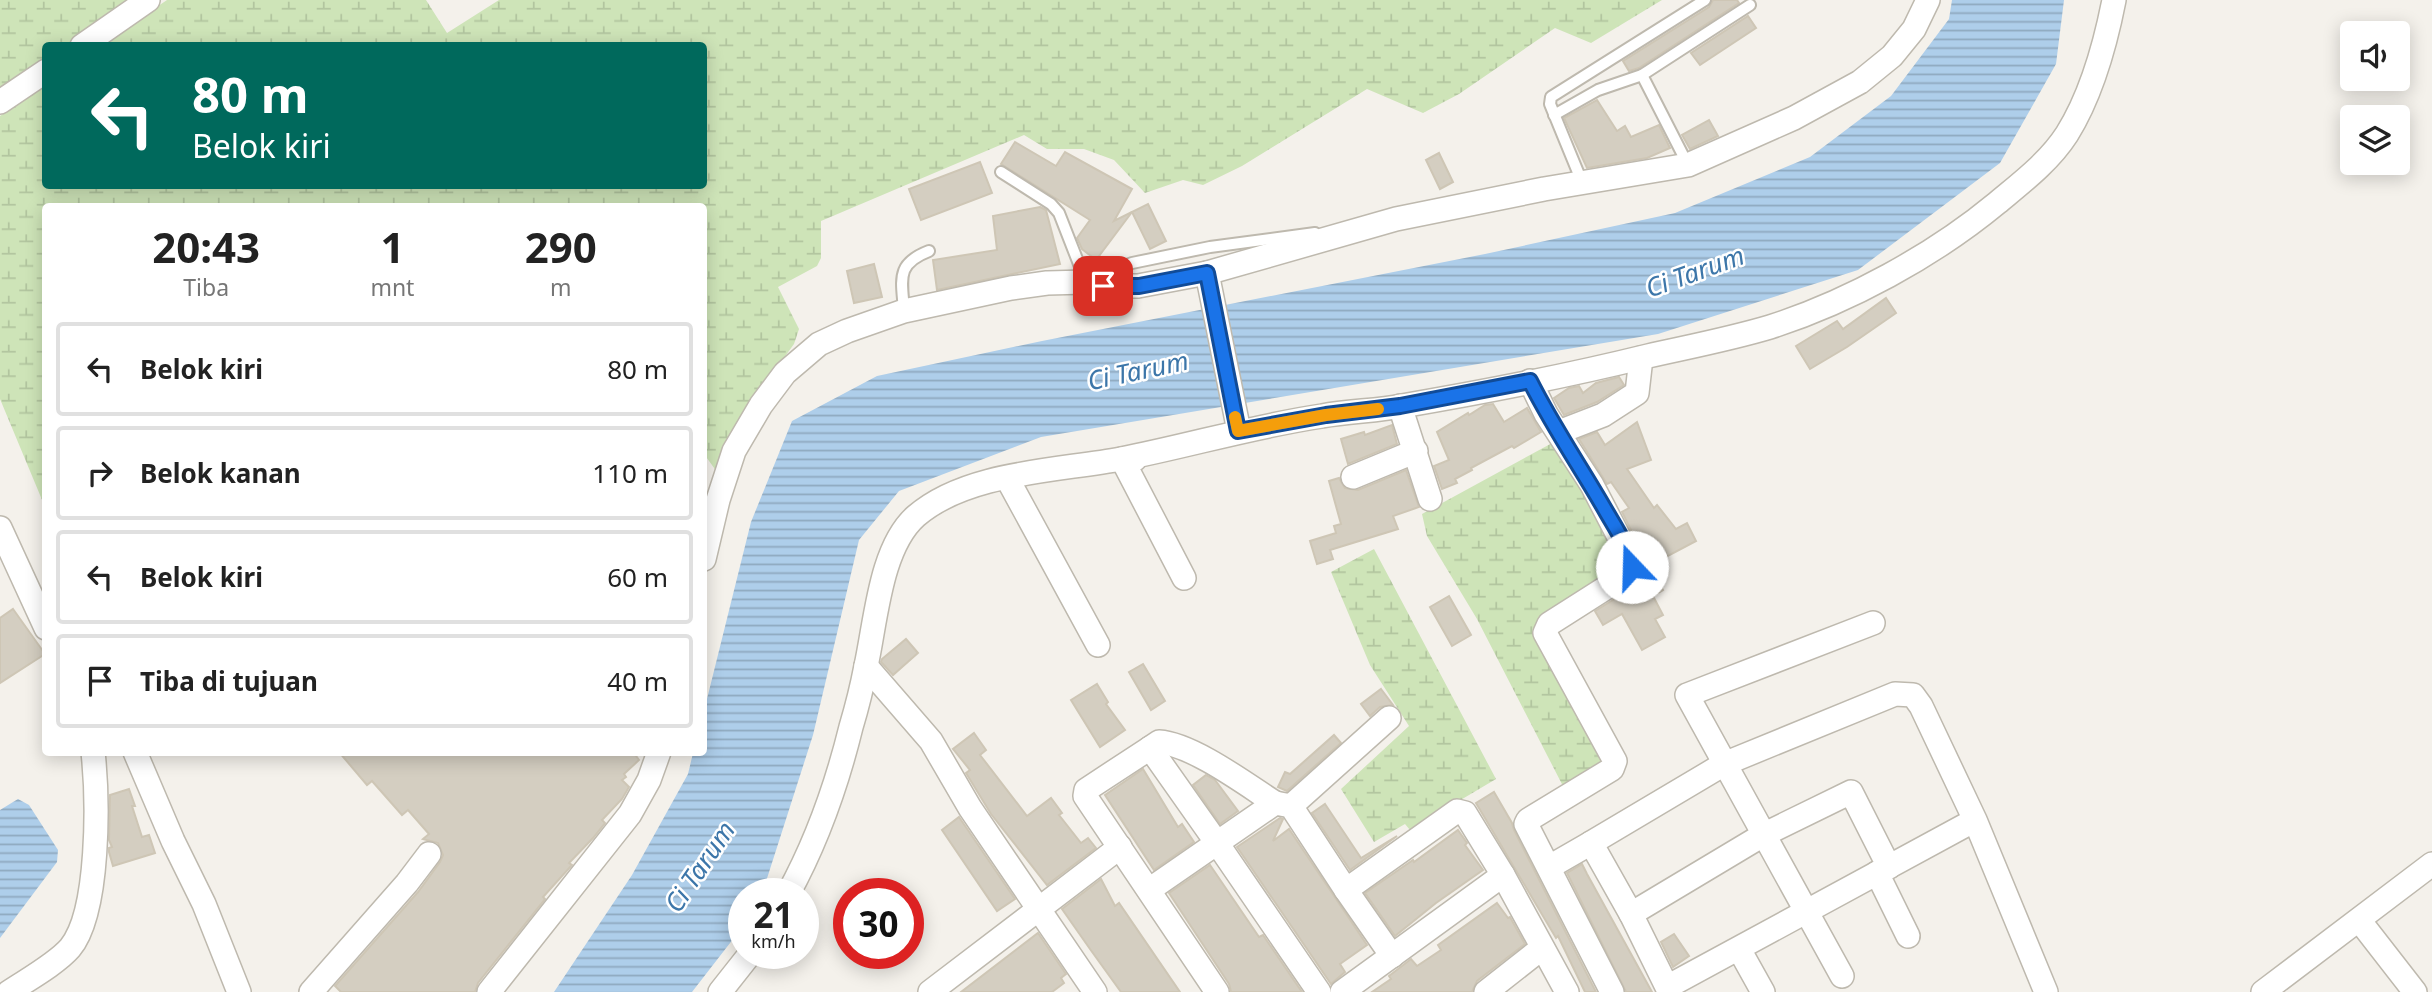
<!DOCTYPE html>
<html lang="id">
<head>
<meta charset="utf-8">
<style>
  body { margin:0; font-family:"Noto Sans",sans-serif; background:#f6f6f6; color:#222; height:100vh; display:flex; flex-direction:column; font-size:26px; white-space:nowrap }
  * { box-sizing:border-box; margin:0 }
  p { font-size:23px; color:#767676 }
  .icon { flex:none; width:38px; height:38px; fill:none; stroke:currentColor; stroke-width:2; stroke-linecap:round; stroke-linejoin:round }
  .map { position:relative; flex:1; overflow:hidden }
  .drawer { position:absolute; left:42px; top:203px; width:665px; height:553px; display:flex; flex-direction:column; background:#fff; border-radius:7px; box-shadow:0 4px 18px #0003 }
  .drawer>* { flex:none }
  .top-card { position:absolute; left:42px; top:42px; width:665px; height:147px; border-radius:7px; box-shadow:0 4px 18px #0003; background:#00695c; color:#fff; overflow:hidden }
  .fabs { position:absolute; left:2340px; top:21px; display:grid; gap:14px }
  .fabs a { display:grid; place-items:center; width:70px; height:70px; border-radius:7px; background:#fff; box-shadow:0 4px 18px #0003; font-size:35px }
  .speed { position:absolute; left:728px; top:878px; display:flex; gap:14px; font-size:35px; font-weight:700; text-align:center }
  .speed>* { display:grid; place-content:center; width:91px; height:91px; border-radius:50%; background:#fff; box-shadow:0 4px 18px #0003; line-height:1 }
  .speed small { font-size:18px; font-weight:400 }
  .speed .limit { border:10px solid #d22; background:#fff; color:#111 }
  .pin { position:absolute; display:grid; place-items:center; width:60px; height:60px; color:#fff; margin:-30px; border-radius:14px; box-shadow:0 4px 10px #0006 }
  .me { position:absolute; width:77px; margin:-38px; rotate:339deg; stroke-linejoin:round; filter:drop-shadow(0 0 5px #0008) }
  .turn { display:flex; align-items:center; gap:24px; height:147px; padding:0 35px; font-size:32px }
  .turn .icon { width:91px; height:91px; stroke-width:2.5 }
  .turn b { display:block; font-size:49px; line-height:60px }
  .eta { display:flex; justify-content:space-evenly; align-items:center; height:119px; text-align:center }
  .eta b { font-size:42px; font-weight:700; line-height:49px }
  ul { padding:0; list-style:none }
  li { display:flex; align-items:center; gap:21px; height:94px; margin:0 14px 10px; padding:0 21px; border:4px solid #e0e0e0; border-radius:7px }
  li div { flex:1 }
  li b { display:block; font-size:26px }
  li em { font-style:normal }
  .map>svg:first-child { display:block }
  .wetland { fill:url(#wetland-marsh) }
  .water { fill:url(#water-rules) }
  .building { fill:#d4cec1; stroke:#cec6b5; stroke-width:2 }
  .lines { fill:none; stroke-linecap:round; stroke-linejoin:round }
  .lane-casing { stroke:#beb9ae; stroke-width:14 }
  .street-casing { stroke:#beb9ae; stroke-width:26 }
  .lane { stroke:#fff; stroke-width:10 }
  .street { stroke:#fff; stroke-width:23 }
  .route-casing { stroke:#114b97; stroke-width:18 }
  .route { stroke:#1a73e8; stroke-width:12 }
  .slow { stroke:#f59e0b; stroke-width:12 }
  .labels { text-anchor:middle; stroke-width:5; stroke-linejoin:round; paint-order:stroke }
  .water-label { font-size:26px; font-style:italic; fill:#3c76a9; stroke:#fff }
</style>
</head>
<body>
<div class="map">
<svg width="2432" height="992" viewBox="0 0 2432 992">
  <defs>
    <pattern id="wetland-marsh" width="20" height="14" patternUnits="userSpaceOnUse" patternTransform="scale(1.75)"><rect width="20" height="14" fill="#cee4b8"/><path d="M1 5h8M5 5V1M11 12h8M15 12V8" fill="none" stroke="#b2c59f"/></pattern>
    <pattern id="water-rules" width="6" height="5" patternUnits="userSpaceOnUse" patternTransform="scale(1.75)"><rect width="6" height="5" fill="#aeceea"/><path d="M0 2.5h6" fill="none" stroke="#8fa9bf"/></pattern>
  </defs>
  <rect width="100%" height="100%" fill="#f4f1eb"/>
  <g class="wetland">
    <path d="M0,0h142l-70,45 -26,1 -1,17 -45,30z"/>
    <path d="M167,0h259l21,33 52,-33h1163l-71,43 -36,-15 -96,66 -36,19 -56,-24 -125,77 -39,19 -20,-5 -38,13 -31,-33 -30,-11h-37l-23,-14 -203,86v37l-4,8 -39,21 21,42 -5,15 -37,51 -40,77 -13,-18v-248h-658l-1,301 -45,-108v-283l45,-32 1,102h658v-140l-603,-1z"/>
    <path d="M1554,442l73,126 -88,60 70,136 -44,26 -88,-171 -50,-83 -5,-22z"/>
    <path d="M1374,549l122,230 -86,51 -5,-6 -31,18 -33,-53 68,-63 -39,-61 -39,-93z"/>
  </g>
  <g class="water">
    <path d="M1952,0h112l-8,64 -56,99 -142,107 -200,64 -617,103 -142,54 -40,49 -46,195 -51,159h-18v31l-52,67h-138l78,-117 56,-101 5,-21 11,-1v-41l47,-189 41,-101 85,-45 165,-35 443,-87 190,-41 135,-56 81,-61 58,-77z"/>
    <path d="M18,799l11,6 29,45 -1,12 -57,76v-128z"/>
  </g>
  <g class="building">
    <path d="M1713,0h24l2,3 -100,65 -10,3 -6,-10 86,-54z"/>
    <path d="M1748,16l8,12 -56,37 -9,-12z"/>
    <path d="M1597,100l20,31 8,-5 6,11 28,-12 11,23 -23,10 -60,10 -23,-50z"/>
    <path d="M1709,120l9,16 -28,13 -8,-14z"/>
    <path d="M1015,142l41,24 9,-14 67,37 -18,32 18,-9 -36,48 -14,-11 -5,-11 13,-18 -89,-56z"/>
    <path d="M1439,153l14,29 -13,7 -14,-29z"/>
    <path d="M980,162l12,31 -71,27 -12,-31z"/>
    <path d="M1148,204l18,37 -16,8 -18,-37z"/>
    <path d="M1040,207l6,3 14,54 -123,26 -4,-30 64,-10 -4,-34z"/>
    <path d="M874,264l8,33 -28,6 -7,-32z"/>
    <path d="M1886,298l10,15 -49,34 -37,22 -14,-23 41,-25 6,8z"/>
    <path d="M1619,377l5,8 -27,17 -33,13 -10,-17 15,-10 10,-2 4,7 13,-10z"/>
    <path d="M1493,404l11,18 23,-14 14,24 -27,16 -2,-2 -41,22 1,2 -17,9 2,4 -15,6 -8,-23 15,-6 -12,-28 31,-19 1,2 16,-10z"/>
    <path d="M1637,422l14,38 -24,9 27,39 3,-3 19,24 11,-6 9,18 -47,25 -27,-54 7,-4 -18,-26 -4,2 -28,-45 18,-7 8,13z"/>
    <path d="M1392,425l5,19 -49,20 -7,-25 23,-7 1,3z"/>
    <path d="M1406,470l13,37 -26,9 5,13 -68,21 3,9 -16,5 -7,-23 26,-8 -2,-7 7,-2 -12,-43 10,-3 6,10 13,2z"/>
    <path d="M1651,566l12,24 -10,6 10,19 -8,4 10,18 -23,13 -20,-36 -19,11 -8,-14 39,-24 12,-18z"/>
    <path d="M1449,596l22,39 -19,11 -22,-39z"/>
    <path d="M13,609l32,45 -45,29v-65z"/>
    <path d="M906,639l12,14 -25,22 -12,-13 1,-3z"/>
    <path d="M1143,664l22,37 -14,9 -22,-38z"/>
    <path d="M1097,684l11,18 -2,2 19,26 -25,17 -29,-47z"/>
    <path d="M1381,689l12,16 -13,2 -10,9 -9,-12z"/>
    <path d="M974,733l12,17 -6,5 47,61 24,-18 11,15 -3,2 22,28 7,-5 8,10 -49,37 -56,-71 -25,-41 4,-3 -17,-21z"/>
    <path d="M1334,735l7,8 -54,48 -9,-4 7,-15 5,2z"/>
    <path d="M339,752h294l6,8 -15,14 2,3 -4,3 7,7 -7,12 -20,21 3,3 -12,15 -24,25 3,2 -29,32 2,2 -67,84 -3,9h-134l-6,-6 83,-94 22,-30 3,-7 -5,-12 -15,-4 6,-5 -21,-24 -6,5 -30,-34 -5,4z"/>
    <path d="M1143,769l35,58 4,-3 12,18 -40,28 -49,-75z"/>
    <path d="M1206,775l9,5 23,31 -18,13 -27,-39z"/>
    <path d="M129,789l6,17h-3l10,31 7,-2 6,18 -42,13 -4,-14v-4l3,-1 -3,-7 1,-45z"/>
    <path d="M1494,792l18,31 2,7 82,162h-11l-27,-56 -2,2 -80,-135z"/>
    <path d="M1325,804l36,54 36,-22 -47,34 -38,-57z"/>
    <path d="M959,817l56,82 -18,12 -55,-81z"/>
    <path d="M1280,818l3,1 -10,22 16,-12 78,116 -27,19 5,8 -14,12 -94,-137z"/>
    <path d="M1458,830l9,13 -2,2 18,25 -47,33 -41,33 -30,-43 48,-33 1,2z"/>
    <path d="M1582,864l5,10 65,118h-26l-59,-119z"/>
    <path d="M1210,865l49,72 4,-2 39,57h-71l-2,-8 -60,-91z"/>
    <path d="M1101,879l14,27 4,-3 61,89h-59l-31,-43 -28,-40z"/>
    <path d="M1497,903l11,15 2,-1 15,27 -48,37 -5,11h-100l19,-13 -2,-3 22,-17 6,7 24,-16 -3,-5z"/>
    <path d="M1038,933l28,41 -5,4 3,5 -12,9h-91z"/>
    <path d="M1674,934l15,22 -16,11 -12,-25z"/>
  </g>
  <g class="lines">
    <g class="lane-casing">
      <g id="lane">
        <path d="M1642,75l46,90"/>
        <path d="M1554,115l44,-25 44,-15 108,-70"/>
        <path d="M1001,172l50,32 8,9 27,69"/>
        <path d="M1582,182l-32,-78 1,-7 154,-97"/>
        <path d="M1111,285l10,-18 11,-4 78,-16 105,-14"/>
        <path d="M904,311c-2,-31 -9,-47 25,-60"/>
      </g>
    </g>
    <g class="street-casing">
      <g id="street">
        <path d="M82,46l66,-46"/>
        <path d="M0,102l46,-31"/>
        <path d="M1207,273l32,158"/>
        <path d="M1530,381l16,33 46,71 39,75 1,7 -6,8 -77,49 -4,9 70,128 -3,8 -84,51 -2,4 86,168"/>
        <path d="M1400,406l30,93"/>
        <path d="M1559,432l44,-17 34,-22 4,-35"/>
        <path d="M1135,459h-13l62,119"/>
        <path d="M1353,477l63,-26"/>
        <path d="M1007,478l91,167"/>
        <path d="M0,528l46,100"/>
        <path d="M704,559l14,-59 16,-49 27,-46 24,-32 34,-29 28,-13 57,-20 107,-23 36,-5 39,-1 17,4h35l69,-13 189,-54 148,-30 144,-24 106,-47 66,-36 32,-26 22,-27 14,-29"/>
        <path d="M866,666l65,75 39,67 125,184"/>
        <path d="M1150,748l9,-6c33,2 88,43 116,61"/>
        <path d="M135,752l38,89 31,63 35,88"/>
        <path d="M1291,806l98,-88"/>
        <path d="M1975,820l-308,167 -36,-73 -40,-71 133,-79 171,-70 18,1 8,11 54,114 71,172"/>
        <path d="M1558,862l33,-19"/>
        <path d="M1877,873l31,63"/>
        <path d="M1503,875l64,117"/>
        <path d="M1149,890l68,-47 102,149"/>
        <path d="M1346,890l46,66"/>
        <path d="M788,894c28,-51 49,-110 63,-167 6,-20 11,-40 15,-61 10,-45 14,-118 50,-150 51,-44 141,-45 205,-57 67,-13 133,-33 201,-43 27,-5 54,-5 80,-10 82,-14 165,-30 246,-50 40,-9 82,-17 122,-29 78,-25 163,-71 227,-124 24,-20 52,-41 70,-69 25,-40 38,-88 47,-134"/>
        <path d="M1631,914l132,-79 88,-43 38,75"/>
        <path d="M2359,920l56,72"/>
        <path d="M1739,949l24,43"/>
        <path d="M1842,976l-155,-281 186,-72"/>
        <path d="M9,992c18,-12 47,-28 61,-44 30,-36 28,-150 23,-196"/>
        <path d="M311,992l96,-109 22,-29"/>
        <path d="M489,992l141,-178 19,-34 10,-28"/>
        <path d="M720,992l30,-38"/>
        <path d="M930,992l190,-145"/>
        <path d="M1217,992l-132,-196 1,-6 64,-42 67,95 58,-40 16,3 55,84 111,-79 8,2 38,62 -161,117"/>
        <path d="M1486,992l56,-44"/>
        <path d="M2263,992l169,-128"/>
      </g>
    </g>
    <use href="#lane" class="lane"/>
    <use href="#street" class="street"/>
  </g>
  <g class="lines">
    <g class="route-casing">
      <path id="route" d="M1103,286h36l68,-13 31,158 88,-16 74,-9 130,-25c23,46 52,88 77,132 10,17 22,35 25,54"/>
    </g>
    <use href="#route" class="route"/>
    <path class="slow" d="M1235,417l3,14 88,-16 52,-6"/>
  </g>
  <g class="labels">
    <g class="water-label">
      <text transform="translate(1695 272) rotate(-20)" y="9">Ci Tarum</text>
      <text transform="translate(1138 371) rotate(-12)" y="9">Ci Tarum</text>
      <text transform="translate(700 867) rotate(-56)" y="9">Ci Tarum</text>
    </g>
  </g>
</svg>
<div class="fabs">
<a><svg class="icon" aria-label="sound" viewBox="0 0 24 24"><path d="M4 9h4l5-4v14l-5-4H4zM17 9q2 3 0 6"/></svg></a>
<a><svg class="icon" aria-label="layers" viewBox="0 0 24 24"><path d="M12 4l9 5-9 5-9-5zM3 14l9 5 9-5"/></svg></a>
</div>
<div class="speed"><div>21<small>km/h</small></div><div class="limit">30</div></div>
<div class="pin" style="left:1103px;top:286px;background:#d93025"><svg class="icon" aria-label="arrive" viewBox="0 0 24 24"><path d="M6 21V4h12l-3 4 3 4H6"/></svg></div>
<svg class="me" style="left:1632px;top:567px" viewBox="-20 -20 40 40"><circle r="19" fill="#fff"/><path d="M0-13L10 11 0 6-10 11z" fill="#1a73e8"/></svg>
<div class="top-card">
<div class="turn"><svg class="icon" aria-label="left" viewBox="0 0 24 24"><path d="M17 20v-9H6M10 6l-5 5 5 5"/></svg><div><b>80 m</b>Belok kiri</div></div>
</div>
<section class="drawer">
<div class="eta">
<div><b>20:43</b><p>Tiba</p></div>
<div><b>1</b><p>mnt</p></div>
<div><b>290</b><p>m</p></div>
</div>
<ul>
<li><svg class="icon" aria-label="left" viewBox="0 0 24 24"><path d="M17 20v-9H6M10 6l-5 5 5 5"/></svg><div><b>Belok kiri</b></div><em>80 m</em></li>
<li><svg class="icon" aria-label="right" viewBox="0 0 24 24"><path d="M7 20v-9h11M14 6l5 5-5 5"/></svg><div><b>Belok kanan</b></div><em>110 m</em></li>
<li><svg class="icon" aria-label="left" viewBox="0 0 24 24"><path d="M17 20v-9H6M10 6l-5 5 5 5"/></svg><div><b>Belok kiri</b></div><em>60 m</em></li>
<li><svg class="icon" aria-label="arrive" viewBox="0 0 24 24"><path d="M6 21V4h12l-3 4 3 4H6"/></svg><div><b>Tiba di tujuan</b></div><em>40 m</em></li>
</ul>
</section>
</div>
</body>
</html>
